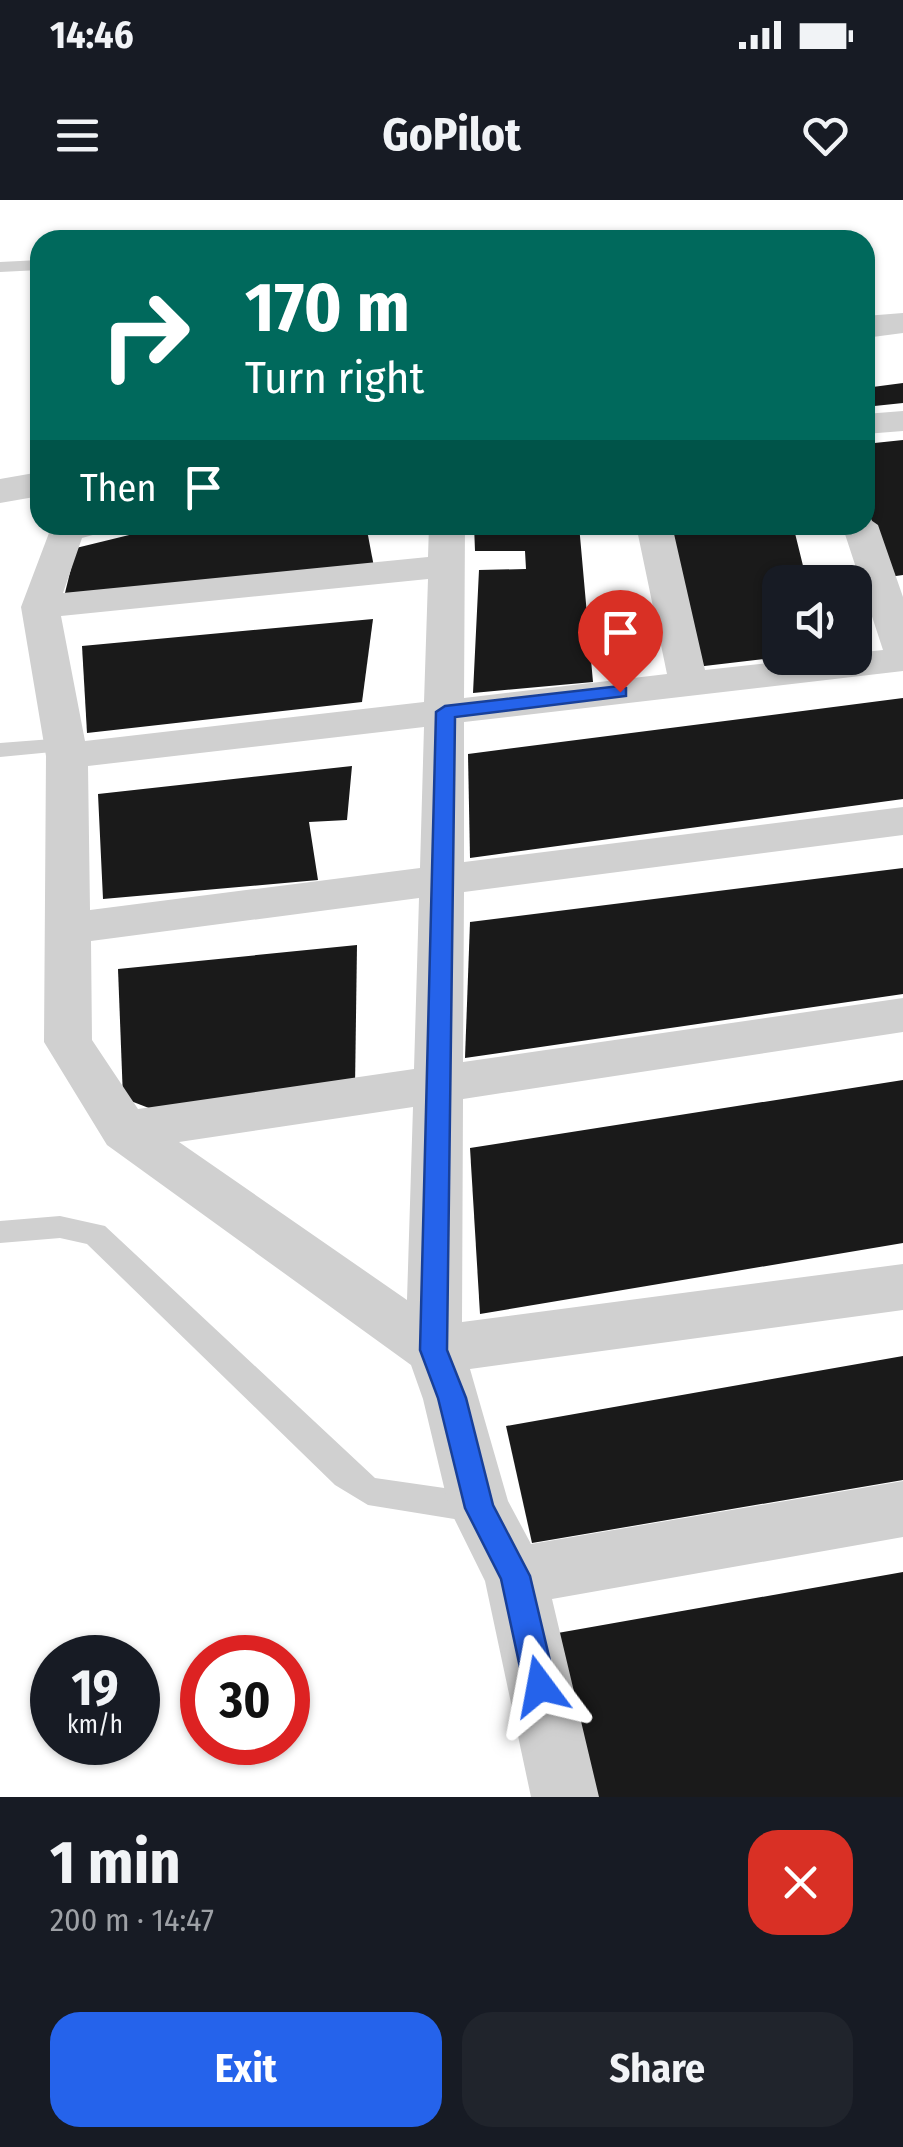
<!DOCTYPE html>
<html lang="en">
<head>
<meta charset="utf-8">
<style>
  body { margin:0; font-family:"Fira Sans Condensed",sans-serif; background:#20242c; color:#f1f3f6; height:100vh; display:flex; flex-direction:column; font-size:38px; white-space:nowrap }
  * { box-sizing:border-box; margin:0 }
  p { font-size:32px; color:#9ea1a6 }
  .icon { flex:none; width:55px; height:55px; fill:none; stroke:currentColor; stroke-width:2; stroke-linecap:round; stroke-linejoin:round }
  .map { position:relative; height:1597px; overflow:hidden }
  .panel { display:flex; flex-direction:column; background:#171b24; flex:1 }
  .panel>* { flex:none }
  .hud { position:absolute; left:30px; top:30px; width:845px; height:305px; border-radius:30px; box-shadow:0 2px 8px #0004; background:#00695c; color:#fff; overflow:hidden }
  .controls { position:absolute; left:762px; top:365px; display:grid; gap:20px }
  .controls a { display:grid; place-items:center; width:110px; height:110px; border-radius:20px; background:#171b24; box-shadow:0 2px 8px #0004; font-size:50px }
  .speed { position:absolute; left:30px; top:1435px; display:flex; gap:20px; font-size:50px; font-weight:700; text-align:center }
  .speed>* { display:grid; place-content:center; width:130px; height:130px; border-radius:50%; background:#171b24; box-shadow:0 2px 8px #0004; line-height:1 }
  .speed small { font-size:25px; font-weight:400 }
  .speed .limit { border:15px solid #d22; background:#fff; color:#111 }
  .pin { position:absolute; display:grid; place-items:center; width:85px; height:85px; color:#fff; margin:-102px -42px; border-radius:50% 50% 50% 0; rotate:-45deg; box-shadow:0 0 10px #0007 }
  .pin .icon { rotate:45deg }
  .me { position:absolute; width:110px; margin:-55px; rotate:347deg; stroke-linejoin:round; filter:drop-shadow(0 0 8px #0008) }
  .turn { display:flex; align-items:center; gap:35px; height:210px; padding:0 50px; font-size:45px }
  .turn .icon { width:130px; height:130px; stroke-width:2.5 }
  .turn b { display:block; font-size:70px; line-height:85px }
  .then { display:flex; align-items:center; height:95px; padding:0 50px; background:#0003; gap:20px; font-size:38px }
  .round { display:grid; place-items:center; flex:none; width:105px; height:105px; border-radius:30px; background:#20242c }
  .overview { display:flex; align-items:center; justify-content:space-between; height:170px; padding:0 50px }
  h1 { font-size:60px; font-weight:700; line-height:75px }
  .primary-button { display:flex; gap:20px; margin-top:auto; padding:20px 50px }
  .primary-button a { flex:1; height:115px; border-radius:30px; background:#2563eb; color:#fff; font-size:40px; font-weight:700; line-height:115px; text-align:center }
  .primary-button a+a { background:#20242c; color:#f1f3f6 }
  .status { display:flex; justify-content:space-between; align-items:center; height:70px; padding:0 50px; background:#171b24; direction:ltr }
  .status svg { height:28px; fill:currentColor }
  header { display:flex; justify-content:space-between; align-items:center; height:130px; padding:0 50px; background:#171b24; font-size:45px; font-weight:700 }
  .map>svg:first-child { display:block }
  .building { fill:#1a1a1a }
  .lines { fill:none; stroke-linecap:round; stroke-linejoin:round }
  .service { fill:#d0d0d0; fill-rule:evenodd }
  .minor { fill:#d0d0d0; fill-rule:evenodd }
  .tertiary { fill:#d0d0d0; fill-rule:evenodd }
  .route { fill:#2563eb; stroke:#184099; stroke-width:2.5 }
</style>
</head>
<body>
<div class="status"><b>14:46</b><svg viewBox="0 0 49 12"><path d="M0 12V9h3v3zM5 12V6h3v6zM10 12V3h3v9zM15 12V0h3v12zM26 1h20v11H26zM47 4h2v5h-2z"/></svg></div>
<header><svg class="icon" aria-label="menu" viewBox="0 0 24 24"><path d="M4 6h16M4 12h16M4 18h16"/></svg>GoPilot<svg class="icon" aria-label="heart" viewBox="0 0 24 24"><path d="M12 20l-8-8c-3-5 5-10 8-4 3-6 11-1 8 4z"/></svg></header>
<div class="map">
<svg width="903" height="1597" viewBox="0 0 903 1597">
  <rect width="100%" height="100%" fill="#fff"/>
  <g class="building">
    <path d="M903,183v20l-38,4v-19z"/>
    <path d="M903,240v135l-14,2 -24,-78v-55z"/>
    <path d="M170,325h196l8,42 -310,30 12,-49z"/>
    <path d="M474,325h105l14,157 -120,11 6,-123 47,-1 -1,-18h-50z"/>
    <path d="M668,325h125l14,57h-27v75l-84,10z"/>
    <path d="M373,419l-11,83 -275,31 -5,-87z"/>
    <path d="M903,498v101l-433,59 -2,-104z"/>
    <path d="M352,566l-5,54 -38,2 9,58 -215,19 -5,-105z"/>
    <path d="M903,668v126l-438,64 5,-136z"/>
    <path d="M357,745l-2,142 -201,23 -31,-12 -5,-129z"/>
    <path d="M903,880v163l-423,71 -10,-166z"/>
    <path d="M903,1156v124l-371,63 -26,-117z"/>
    <path d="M903,1372v225h-306l-45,-163z"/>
  </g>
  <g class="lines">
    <g class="service">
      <path d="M40,60v10l-40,2v-10z"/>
      <path d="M65,538l8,2 3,5 -3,5 -73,7v-14z"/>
      <path d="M60,1016l45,10 270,252 104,15 11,5 5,10 -5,10 -11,5 -111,-18 -33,-20 -248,-241 -27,-6 -60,5v-22z"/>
    </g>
    <g class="minor">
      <path d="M903,211v20l-38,3v-20z"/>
      <path d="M865,316l13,9 25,72v74l-439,51v140l439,-55v28l-439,57 -1,170 440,-64v34l-440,67 -1,223 441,-58v46l-433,59 38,132 23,43 372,-63v56l-351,62 47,198h-68l-46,-216 -36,-73 -26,-109 -12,-34 -304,-220 -63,-103 2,-286 -25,-149 31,-82h53l-5,8 -18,5 -19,55 365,-36 1,-32h36l-1,173 203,-24 -31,-149h36l33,145 109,-12h41v-5l28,-3 -41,-125h23zM428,379l-4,123 -339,39 -24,-125zM424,527l-4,141 -330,42 -2,-144zM419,698l-5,171 -276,40 -46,-69 -1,-99zM413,907l-6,193 -228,-158z"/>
    </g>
    <g class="tertiary">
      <path d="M903,113v20l-38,5v-22z"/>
      <path d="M40,272v24l-40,7v-24z"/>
    </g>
  </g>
  <path class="route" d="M620,486l6,2v8l-171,21 -8,633 19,48 27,107 37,71 26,110 -5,11 -11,5 -11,-5 -5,-11 -23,-107 -36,-71 -27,-110 -18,-48 16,-638 9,-6z"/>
</svg>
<div class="controls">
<a><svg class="icon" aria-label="sound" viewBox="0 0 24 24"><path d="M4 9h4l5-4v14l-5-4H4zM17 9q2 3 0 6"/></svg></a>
</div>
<div class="speed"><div>19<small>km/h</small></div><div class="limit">30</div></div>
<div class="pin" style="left:620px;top:492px;background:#d93025"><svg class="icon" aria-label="arrive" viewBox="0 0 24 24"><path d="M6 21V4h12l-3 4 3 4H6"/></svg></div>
<svg class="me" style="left:540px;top:1486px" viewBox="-20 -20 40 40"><path d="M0-17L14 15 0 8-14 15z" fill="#2563eb" stroke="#fff" stroke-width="4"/></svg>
<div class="hud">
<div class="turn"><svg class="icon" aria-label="right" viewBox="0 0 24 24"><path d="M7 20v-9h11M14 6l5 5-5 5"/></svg><div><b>170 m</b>Turn right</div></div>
<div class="then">Then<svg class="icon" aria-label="arrive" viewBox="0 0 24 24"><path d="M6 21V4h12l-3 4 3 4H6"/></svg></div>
</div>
</div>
<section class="panel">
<div class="overview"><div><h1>1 min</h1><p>200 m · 14:47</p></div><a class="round" style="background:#d93025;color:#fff"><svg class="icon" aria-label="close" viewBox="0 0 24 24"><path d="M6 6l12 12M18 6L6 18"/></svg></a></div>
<div class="primary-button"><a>Exit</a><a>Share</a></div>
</section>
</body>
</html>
